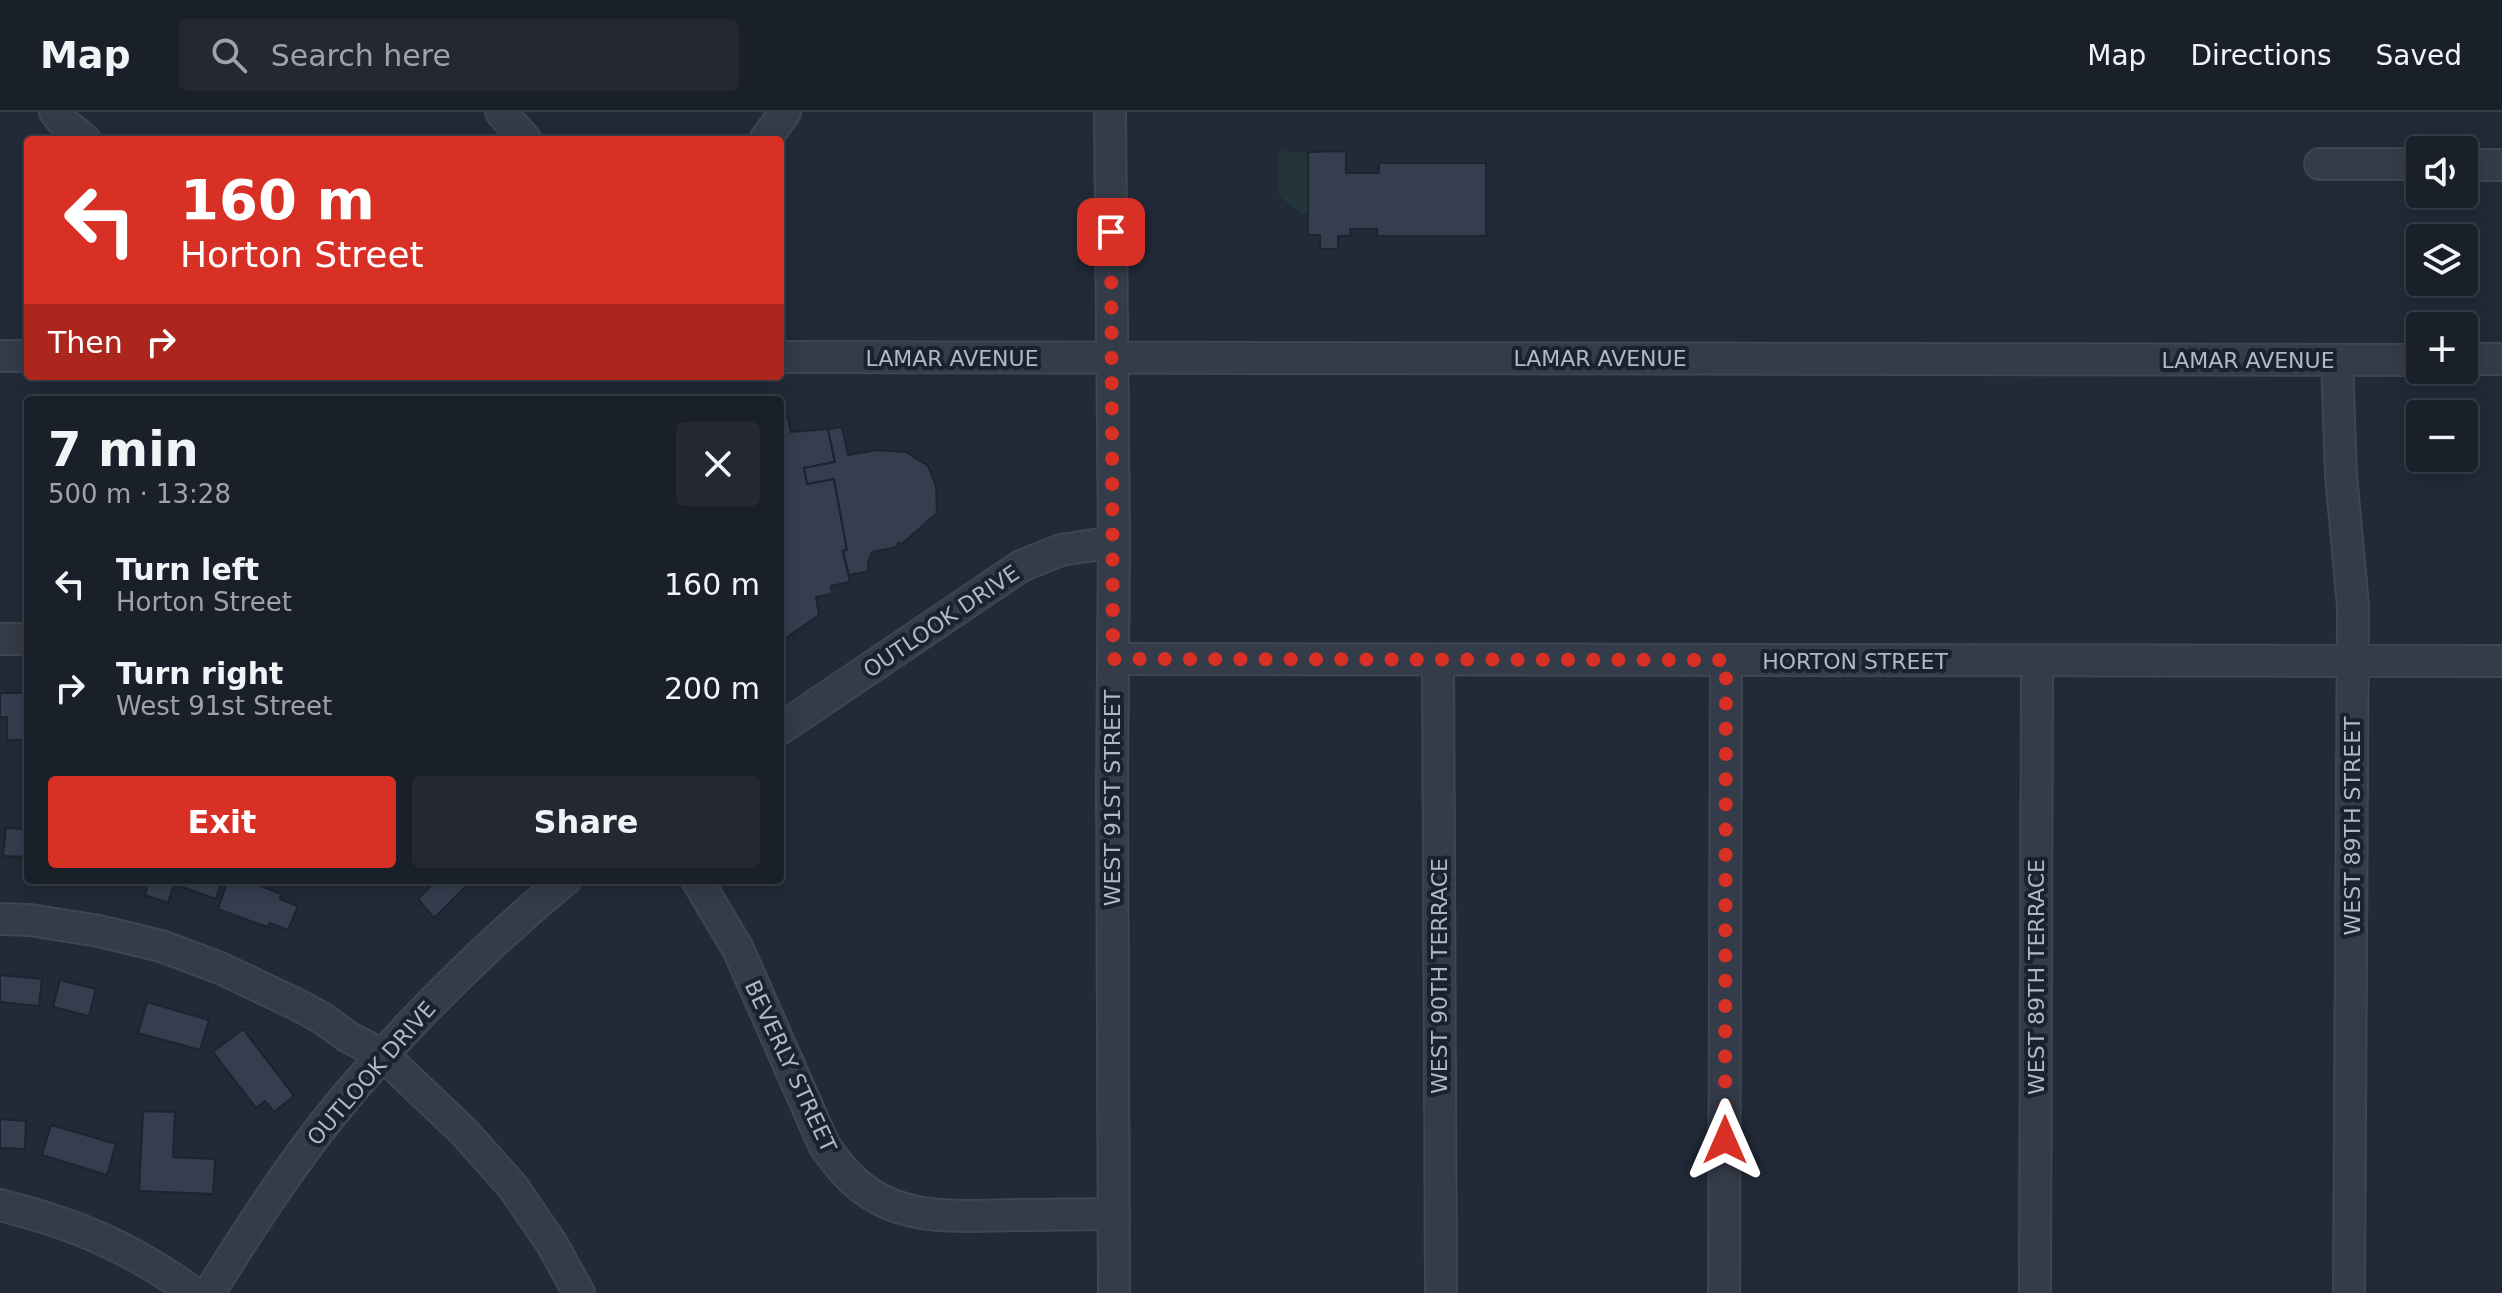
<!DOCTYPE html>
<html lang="en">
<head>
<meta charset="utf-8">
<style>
  body { margin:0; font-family:"DejaVu Sans",sans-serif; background:#232832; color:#f1f3f6; height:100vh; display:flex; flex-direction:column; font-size:30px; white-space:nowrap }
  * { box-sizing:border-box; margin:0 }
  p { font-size:26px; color:#9fa3a8 }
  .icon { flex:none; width:44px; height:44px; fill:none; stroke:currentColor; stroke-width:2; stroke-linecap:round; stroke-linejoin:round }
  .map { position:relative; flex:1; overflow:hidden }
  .side { position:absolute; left:24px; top:284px; width:760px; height:488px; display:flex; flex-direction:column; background:#1a202a; border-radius:8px; box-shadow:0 4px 20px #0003,0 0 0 2px #383e47 }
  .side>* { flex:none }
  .hud { position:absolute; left:24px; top:24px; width:760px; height:244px; border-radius:8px; box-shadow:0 4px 20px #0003,0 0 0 2px #383e47; background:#d93025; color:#fff; overflow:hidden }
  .controls { position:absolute; left:2406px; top:24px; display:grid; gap:16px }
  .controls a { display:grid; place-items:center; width:72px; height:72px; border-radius:8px; background:#1a202a; box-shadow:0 4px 20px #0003,0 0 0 2px #383e47; font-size:40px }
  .pin { position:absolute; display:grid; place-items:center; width:68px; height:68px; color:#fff; margin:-34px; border-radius:16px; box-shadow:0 4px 12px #0006 }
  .me { position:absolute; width:88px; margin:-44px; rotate:0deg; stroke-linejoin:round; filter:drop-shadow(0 0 6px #0008) }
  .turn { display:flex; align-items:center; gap:28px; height:168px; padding:0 24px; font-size:36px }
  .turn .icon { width:104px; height:104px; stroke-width:2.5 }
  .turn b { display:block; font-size:56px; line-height:68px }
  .then { display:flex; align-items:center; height:76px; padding:0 24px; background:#0003; gap:16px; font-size:30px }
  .round { display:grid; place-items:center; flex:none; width:84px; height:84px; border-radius:8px; background:#232832 }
  .summary { display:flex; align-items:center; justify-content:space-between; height:136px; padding:0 24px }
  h1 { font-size:48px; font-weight:600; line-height:60px }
  .primary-button { display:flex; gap:16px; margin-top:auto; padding:16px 24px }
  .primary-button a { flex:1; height:92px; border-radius:8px; background:#d93025; color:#fff; font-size:32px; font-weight:600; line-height:92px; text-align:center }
  .primary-button a+a { background:#232832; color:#f1f3f6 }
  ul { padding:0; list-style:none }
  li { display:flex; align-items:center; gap:24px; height:104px; padding:0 24px }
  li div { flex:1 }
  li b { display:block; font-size:30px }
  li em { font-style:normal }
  header { display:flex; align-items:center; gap:48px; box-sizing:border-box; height:112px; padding:0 40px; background:#1a202a; border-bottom:2px solid #383e47 }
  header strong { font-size:38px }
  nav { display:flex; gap:44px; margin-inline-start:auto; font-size:28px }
  .search { width:560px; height:72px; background:#232832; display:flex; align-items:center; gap:20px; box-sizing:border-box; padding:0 28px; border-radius:8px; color:#9fa3a8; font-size:30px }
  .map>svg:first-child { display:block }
  .green { fill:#243539 }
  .building { fill:#343e4f; stroke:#1d232f; stroke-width:2 }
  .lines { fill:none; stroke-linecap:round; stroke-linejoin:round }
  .minor-casing { stroke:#3f4552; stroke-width:34 }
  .minor { stroke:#353c49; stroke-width:30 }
  .route { stroke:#d93025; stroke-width:14; stroke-dasharray:0 25.2 }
  .labels { text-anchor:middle; stroke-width:8; stroke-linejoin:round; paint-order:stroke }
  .street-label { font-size:22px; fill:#b0b7c5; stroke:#1b212d }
</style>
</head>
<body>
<header>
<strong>Map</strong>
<div class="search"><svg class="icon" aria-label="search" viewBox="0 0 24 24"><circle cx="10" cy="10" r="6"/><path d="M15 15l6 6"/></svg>Search here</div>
<nav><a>Map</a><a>Directions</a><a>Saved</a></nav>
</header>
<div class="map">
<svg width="2502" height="1181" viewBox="0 0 2502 1181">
  <rect width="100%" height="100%" fill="#222a38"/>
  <path class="green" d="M1279,39l29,1v61l-7,1 -22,-18z"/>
  <g class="building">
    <path d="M1346,39v22h33v-10h107v73h-109v-7h-27v7h-12v13h-18v-14h-12v-83z"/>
    <path d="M780,305h8l3,15 37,-3 7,33 -31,6 3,16 27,-5 13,71 -4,1 7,31 -19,4 1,8 -16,3 3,18 -39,27z"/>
    <path d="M842,315l6,28 29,-5 29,2 22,14 8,20 1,27 -35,31 -4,-1 -1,4 -25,5 -4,10 1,9 -20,4 -6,-24 4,-1 -13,-71 -27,5 -3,-16 31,-6 -7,-33z"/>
    <path d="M0,581h24v47h-17v-23h-7z"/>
    <path d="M6,716l22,1v28l-25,-1z"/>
    <path d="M149,768h73l-6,19 -42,-15 -6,19 -23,-8z"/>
    <path d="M228,768h18l35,14 -1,5 18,7 -10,24 -18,-7 -3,4 -49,-18z"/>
    <path d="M436,768h36l-38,38 -16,-19z"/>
    <path d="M0,863l42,4 -3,27 -39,-4z"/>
    <path d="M60,868l36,9 -7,27 -36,-9z"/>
    <path d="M147,890l62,18 -9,30 -62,-17z"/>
    <path d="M243,917l51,67 -20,16 -9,-11 -9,7 -43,-56z"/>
    <path d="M143,999l32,1 -2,45 42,2 -2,35 -74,-3z"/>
    <path d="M0,1007l26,2 -1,28 -25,-1z"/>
    <path d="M51,1013l65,19 -9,31 -65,-20z"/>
  </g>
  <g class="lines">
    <g class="minor-casing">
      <g id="minor">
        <path d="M55,0l9,11 21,17"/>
        <path d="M501,0l25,28"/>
        <path d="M1110,0l4,430 -2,243 2,508"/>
        <path d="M765,28l20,-28"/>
        <path d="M2320,52h100"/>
        <path d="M2464,53h38"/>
        <path d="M0,244h28"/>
        <path d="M780,245l1640,3"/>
        <path d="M2464,247h38"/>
        <path d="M2337,248l4,115 12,130 -4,688"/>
        <path d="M0,527h28"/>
        <path d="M1113,547l1389,2"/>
        <path d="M1438,548l3,633"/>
        <path d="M780,617l241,-163 40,-16 53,-8"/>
        <path d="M697,768l41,69 86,196c12,17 24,33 41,45 43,32 100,26 150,25 33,0 66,-1 99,-1"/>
        <path d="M0,807l30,1 69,11 62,15 59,22 76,36 26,14 26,19 35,18 81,77 49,55 39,57 27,49"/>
        <path d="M0,1093c76,19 130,42 194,88"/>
        <path d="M209,1181c42,-67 85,-134 136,-195 67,-79 140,-152 220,-218"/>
        <path d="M1724,1181l2,-633"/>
        <path d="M2035,1181l2,-632"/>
      </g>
    </g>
    <use href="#minor" class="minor"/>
  </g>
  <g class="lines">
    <path class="route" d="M1111,120l2,427 613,1 -1,480"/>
  </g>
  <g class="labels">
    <g class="street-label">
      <text x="952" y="254">LAMAR AVENUE</text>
      <text x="1600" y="254">LAMAR AVENUE</text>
      <text x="2248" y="256">LAMAR AVENUE</text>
      <text transform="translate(941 509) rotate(-34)" y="8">OUTLOOK DRIVE</text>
      <text x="1855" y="557">HORTON STREET</text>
      <text transform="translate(1112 686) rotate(-90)" y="8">WEST 91ST STREET</text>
      <text transform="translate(2352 714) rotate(-90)" y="8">WEST 89TH STREET</text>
      <text transform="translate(1439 864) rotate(-90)" y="8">WEST 90TH TERRACE</text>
      <text transform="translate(2036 865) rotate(-90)" y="8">WEST 89TH TERRACE</text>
      <text transform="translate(791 954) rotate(65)" y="8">BEVERLY STREET</text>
      <text transform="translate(371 961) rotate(-49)" y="8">OUTLOOK DRIVE</text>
    </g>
  </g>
</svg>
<div class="controls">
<a><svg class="icon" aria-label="sound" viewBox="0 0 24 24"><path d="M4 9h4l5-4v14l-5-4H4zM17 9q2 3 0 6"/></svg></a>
<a><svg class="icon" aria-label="layers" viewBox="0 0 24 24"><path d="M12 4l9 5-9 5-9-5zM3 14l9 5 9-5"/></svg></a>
<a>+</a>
<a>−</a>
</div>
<div class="pin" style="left:1111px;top:120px;background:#d93025"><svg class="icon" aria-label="arrive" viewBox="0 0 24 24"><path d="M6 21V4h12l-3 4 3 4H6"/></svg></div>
<svg class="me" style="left:1725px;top:1028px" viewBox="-20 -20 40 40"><path d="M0-17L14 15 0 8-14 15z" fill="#d93025" stroke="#fff" stroke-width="4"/></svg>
<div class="hud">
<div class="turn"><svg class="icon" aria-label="left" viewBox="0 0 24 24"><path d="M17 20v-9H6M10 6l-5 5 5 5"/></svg><div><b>160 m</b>Horton Street</div></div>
<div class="then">Then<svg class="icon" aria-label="right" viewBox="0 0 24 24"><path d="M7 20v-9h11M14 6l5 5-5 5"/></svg></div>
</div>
<section class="side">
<div class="summary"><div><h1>7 min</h1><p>500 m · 13:28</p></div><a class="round"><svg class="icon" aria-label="close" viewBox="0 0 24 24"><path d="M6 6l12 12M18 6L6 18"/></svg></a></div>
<ul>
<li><svg class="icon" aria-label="left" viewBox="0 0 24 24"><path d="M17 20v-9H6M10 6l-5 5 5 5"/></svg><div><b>Turn left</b><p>Horton Street</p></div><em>160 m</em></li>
<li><svg class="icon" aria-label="right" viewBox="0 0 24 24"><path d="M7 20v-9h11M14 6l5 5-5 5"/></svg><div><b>Turn right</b><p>West 91st Street</p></div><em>200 m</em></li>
</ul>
<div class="primary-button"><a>Exit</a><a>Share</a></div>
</section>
</div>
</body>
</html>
